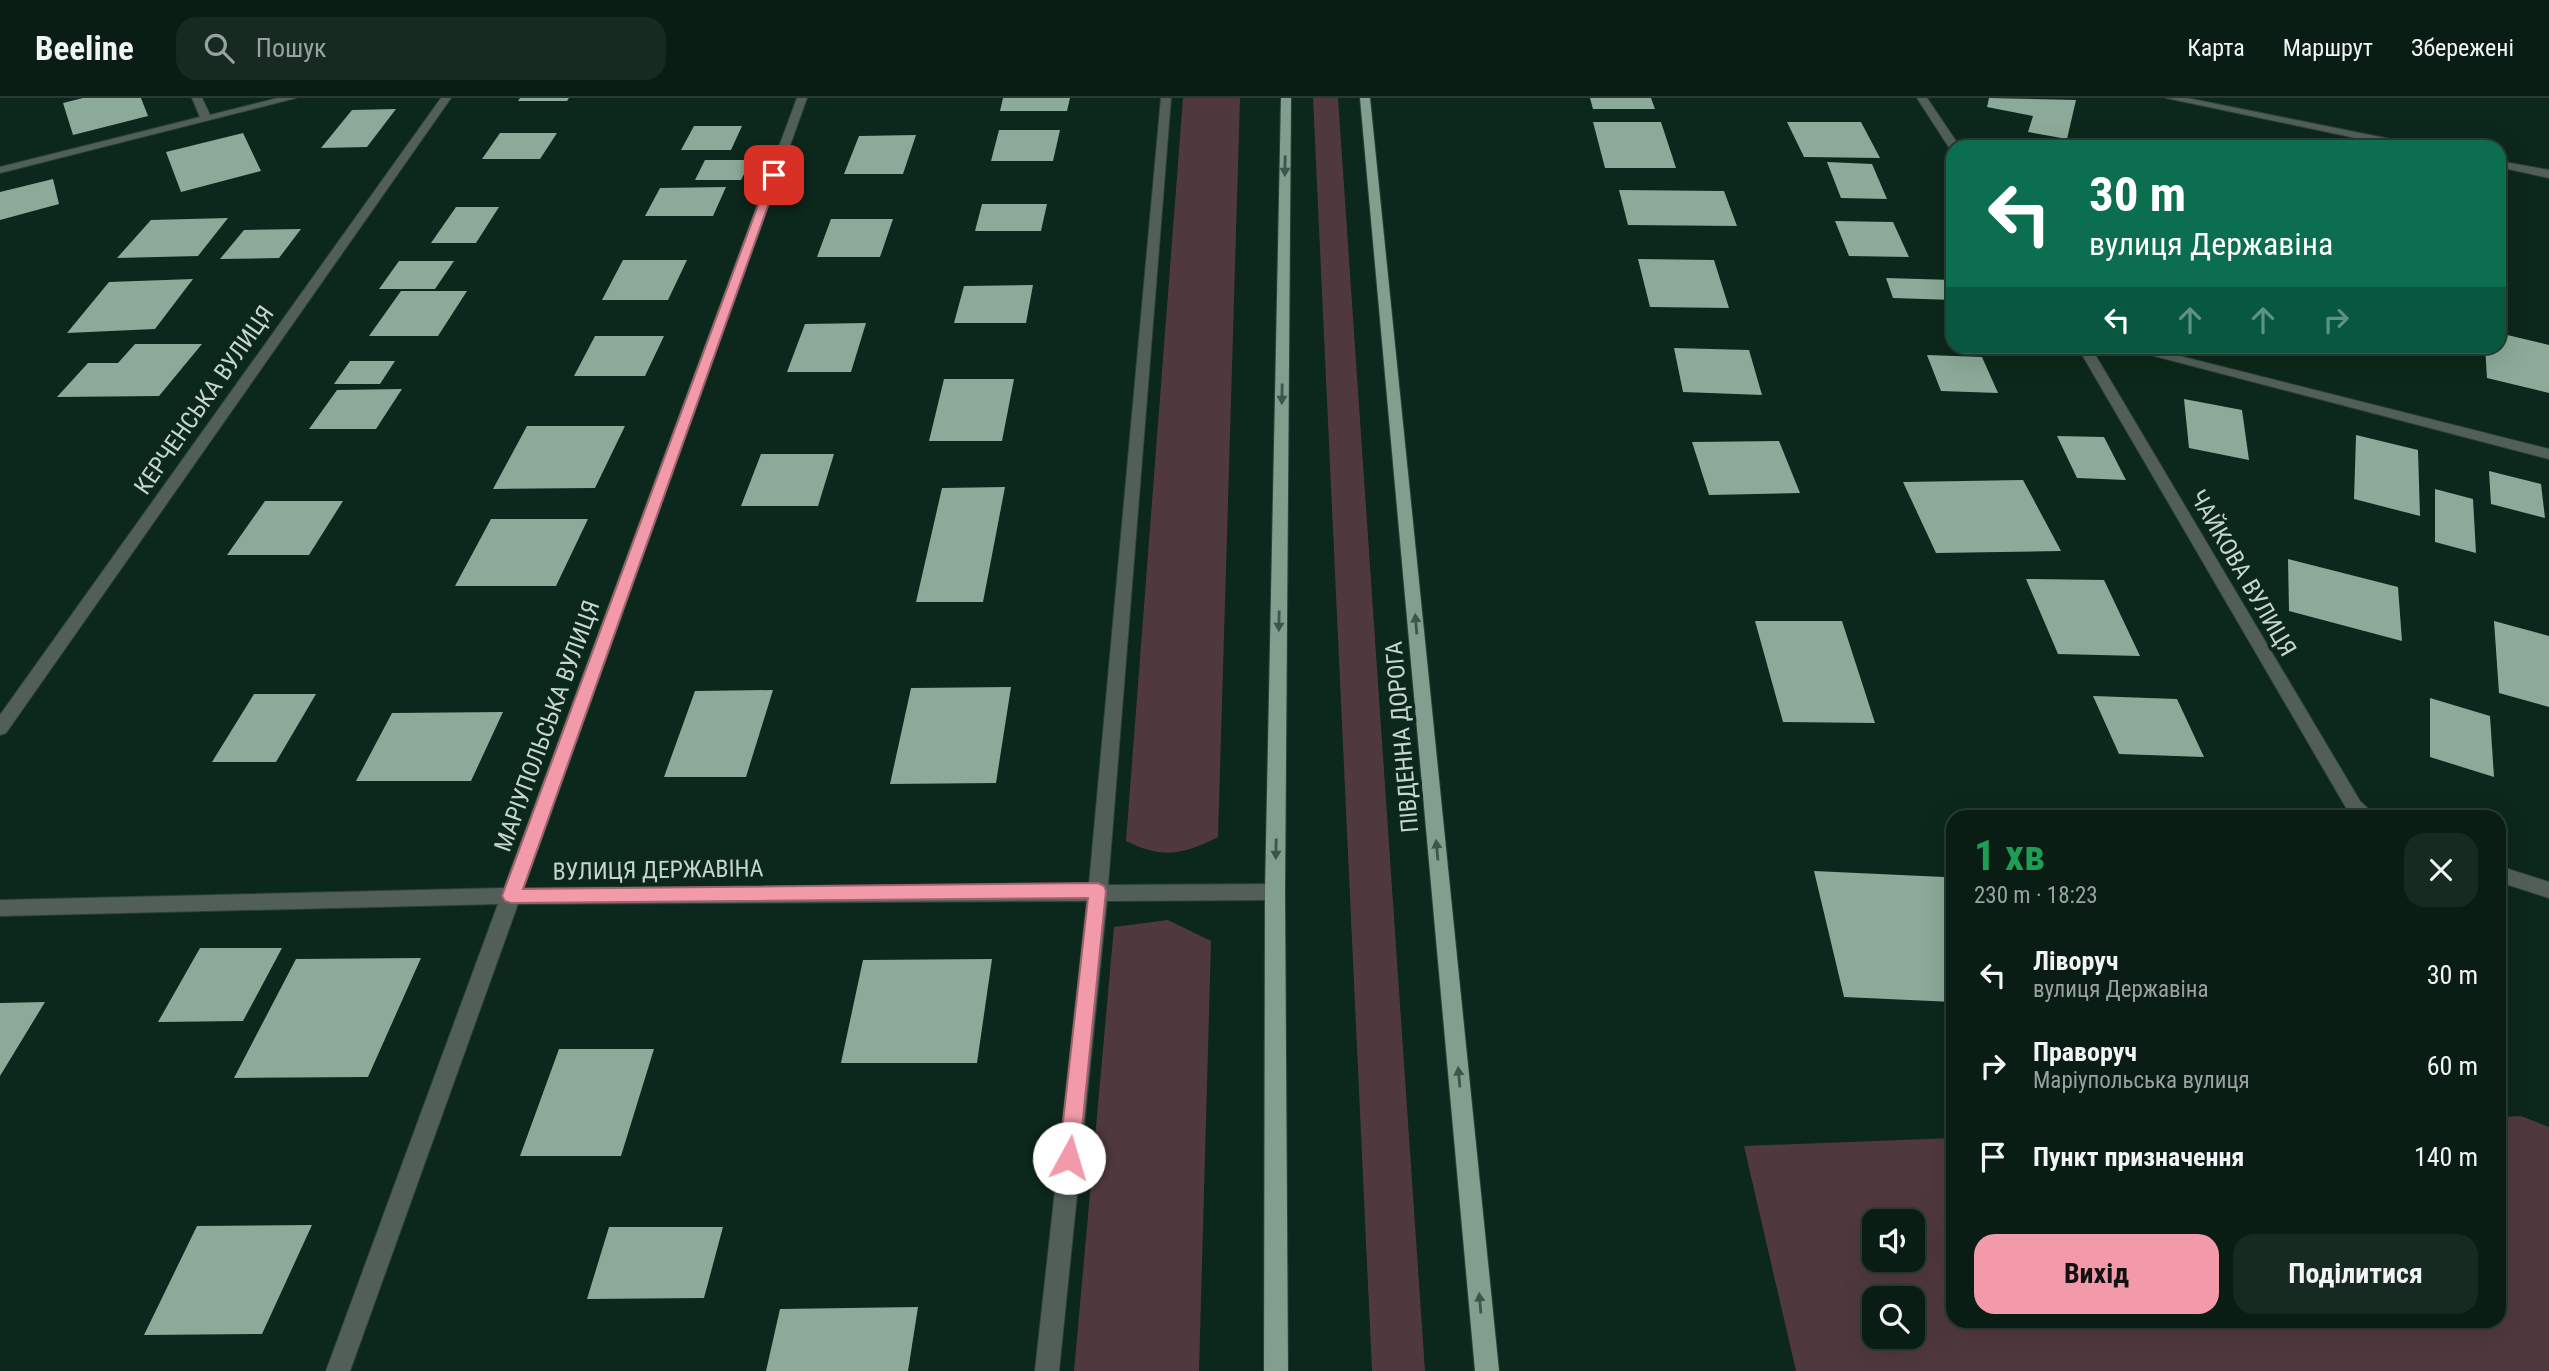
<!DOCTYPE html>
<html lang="uk">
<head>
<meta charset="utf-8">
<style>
  body { margin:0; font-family:"Roboto Condensed",sans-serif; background:#172a22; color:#f1f3f6; height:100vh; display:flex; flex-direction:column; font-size:26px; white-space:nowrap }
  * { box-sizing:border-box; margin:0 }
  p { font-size:23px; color:#99a2a0 }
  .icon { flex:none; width:38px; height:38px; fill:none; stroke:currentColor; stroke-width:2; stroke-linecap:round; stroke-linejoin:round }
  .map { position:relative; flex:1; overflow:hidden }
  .drawer { position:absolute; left:1946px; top:712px; width:560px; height:518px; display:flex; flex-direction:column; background:#091d14; border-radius:21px; box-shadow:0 7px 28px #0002,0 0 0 2px #293b34 }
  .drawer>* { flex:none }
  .hud { position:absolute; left:1946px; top:42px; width:560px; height:214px; border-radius:21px; box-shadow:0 7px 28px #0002,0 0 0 2px #293b34; background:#0b6e4f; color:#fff; overflow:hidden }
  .tools { position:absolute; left:1862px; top:1111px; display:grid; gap:14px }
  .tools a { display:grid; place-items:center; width:63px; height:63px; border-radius:14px; background:#091d14; box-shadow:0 7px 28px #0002,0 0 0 2px #293b34; font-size:35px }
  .pin { position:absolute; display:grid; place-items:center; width:60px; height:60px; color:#fff; margin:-30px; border-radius:14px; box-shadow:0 4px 10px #0006 }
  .me { position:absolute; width:77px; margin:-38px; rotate:6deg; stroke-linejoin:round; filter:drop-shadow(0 0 5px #0008) }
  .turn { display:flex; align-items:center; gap:24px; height:147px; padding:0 28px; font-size:32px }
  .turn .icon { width:91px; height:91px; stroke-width:2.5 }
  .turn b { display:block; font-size:49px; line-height:60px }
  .lanes { display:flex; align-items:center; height:66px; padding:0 28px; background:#0003; justify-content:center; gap:35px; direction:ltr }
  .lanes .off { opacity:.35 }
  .round { display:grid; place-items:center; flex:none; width:74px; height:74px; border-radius:21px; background:#172a22 }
  .overview { display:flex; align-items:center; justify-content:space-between; height:119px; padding:0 28px }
  h1 { font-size:42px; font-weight:700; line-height:52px; color:#1e9e55 }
  .cta { display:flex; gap:14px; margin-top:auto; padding:14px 28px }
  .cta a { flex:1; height:80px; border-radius:21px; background:#f39aaa; color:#111; font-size:28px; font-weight:700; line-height:80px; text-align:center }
  .cta a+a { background:#172a22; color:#f1f3f6 }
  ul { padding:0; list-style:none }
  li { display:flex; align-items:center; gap:21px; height:91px; padding:0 28px }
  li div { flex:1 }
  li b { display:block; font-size:26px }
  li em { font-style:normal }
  header { display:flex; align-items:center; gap:42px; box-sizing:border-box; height:98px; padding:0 35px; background:#091d14; border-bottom:2px solid #293b34 }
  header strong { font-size:33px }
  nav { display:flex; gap:38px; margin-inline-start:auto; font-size:24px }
  .search { width:490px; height:63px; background:#172a22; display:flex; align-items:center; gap:18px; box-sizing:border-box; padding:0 24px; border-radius:21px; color:#99a2a0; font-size:26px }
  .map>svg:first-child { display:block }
  .green { fill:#50393d; fill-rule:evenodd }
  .building { fill:#8baa99 }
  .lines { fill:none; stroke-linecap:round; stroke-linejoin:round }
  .lane-casing { stroke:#2a4337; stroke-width:2 }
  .street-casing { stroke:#2a4337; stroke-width:2 }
  .primary-casing { stroke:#2a4337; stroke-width:2 }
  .lane { fill:#525f58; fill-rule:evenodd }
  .street { fill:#525f58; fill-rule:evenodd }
  .primary { fill:#829e8f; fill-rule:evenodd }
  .oneway { fill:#3b5749 }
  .route { fill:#f39aaa; stroke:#9e646e; stroke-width:2 }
  .labels { text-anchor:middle; stroke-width:7; stroke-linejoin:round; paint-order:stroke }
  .street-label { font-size:24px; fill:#c6d6cd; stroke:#0c271b }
</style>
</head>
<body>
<header>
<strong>Beeline</strong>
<div class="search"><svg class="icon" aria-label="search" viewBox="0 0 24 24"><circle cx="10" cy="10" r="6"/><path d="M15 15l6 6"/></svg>Пошук</div>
<nav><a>Карта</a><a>Маршрут</a><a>Збережені</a></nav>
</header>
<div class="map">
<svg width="2549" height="1273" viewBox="0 0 2549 1273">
  <rect width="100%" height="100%" fill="#0c271b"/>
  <g class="green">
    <path d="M1183,0h57l-22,739c-35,18 -56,22 -92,4z"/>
    <path d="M1313,0h25l87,1273h-53z"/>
    <path d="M1168,822l43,21 -12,430h-125l40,-444z"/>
    <path d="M2521,1018l28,11v244h-753l-52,-225 209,-8v183h546v-204zM1874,1124h39v38h-39zM1874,1200h39v39h-39z"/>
  </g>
  <g class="building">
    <path d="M83,0h58l7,18 -75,19 -10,-32z"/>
    <path d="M520,0h49l-2,3h-49z"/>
    <path d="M1003,0h67l-3,13h-67z"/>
    <path d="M1590,0h61l4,11h-62z"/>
    <path d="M1989,0l87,2 -9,39 -39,-7 5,-16 -46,-9z"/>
    <path d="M396,11l-29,38 -46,1 31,-38z"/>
    <path d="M1593,24h68l15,46h-71z"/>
    <path d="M1787,24h74l19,36 -76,-1z"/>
    <path d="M694,28h48l-11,24h-50z"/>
    <path d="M999,32h61l-7,31h-62z"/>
    <path d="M243,35l18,38 -80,21 -15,-40z"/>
    <path d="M500,35h57l-17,26h-58z"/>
    <path d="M916,37l-13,39h-59l15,-38z"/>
    <path d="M705,62h46l-10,20h-46z"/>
    <path d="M1827,64l45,2 15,35 -46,-1z"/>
    <path d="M53,81l6,25 -59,16v-28z"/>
    <path d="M726,89l-13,29h-68l15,-28z"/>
    <path d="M1619,92l105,1 13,35 -109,-1z"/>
    <path d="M982,106h65l-6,27h-66z"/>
    <path d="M456,109h43l-23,36h-45z"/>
    <path d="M228,120l-30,38 -81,2 34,-38z"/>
    <path d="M831,121h62l-13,38h-63z"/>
    <path d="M1835,123l58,1 16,35 -60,-1z"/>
    <path d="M301,131l-22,29 -59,1 24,-29z"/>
    <path d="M1638,161l76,1 15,48 -79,-1z"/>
    <path d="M623,162h64l-19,40h-66z"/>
    <path d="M399,163h55l-19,28h-56z"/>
    <path d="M1886,180l67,2v20l-60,-2z"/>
    <path d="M193,181l-38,50 -88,4 42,-51z"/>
    <path d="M1033,187l-7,38h-72l10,-37z"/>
    <path d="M401,193h66l-29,45h-69z"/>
    <path d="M866,225l-15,49h-64l18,-48z"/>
    <path d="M2499,235l50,12v48l-62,-15 -2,-32h14z"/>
    <path d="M595,238h69l-19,40h-71z"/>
    <path d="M135,246h67l-43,52 -102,1 31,-34h30z"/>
    <path d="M1674,250l75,2 13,45 -79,-3z"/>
    <path d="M1927,257l55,2 16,36 -57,-2z"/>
    <path d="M350,263h45l-15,23h-46z"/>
    <path d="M944,281h70l-12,62h-73z"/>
    <path d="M402,291l-26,40h-67l28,-39z"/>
    <path d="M2184,301l58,11 7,50 -60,-12z"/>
    <path d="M527,328h98l-30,62 -102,1z"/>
    <path d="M2356,337l62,15 2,66 -66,-17z"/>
    <path d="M2057,338l47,1 22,43 -49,-2z"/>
    <path d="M1779,343l21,52 -91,2 -17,-53z"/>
    <path d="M761,356h73l-16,52h-77z"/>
    <path d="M2489,373l52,13 4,34 -54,-14z"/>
    <path d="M2023,382l38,71 -125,2 -33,-71z"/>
    <path d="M1005,389l-22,115h-67l26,-114z"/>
    <path d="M2435,391l38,10 3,54 -41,-11z"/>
    <path d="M265,403h78l-34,54h-82z"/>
    <path d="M491,421h97l-32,67h-101z"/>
    <path d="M2288,461l110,28 4,54 -113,-30z"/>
    <path d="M2026,481l78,1 36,76 -82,-2z"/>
    <path d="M1755,523h87l33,102 -92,-1z"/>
    <path d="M2494,523l55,15v71l-50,-14z"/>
    <path d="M1011,589l-15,96 -106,1 21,-96z"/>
    <path d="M773,592l-27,87h-82l31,-86z"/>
    <path d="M254,596h62l-40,68h-64z"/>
    <path d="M2093,598l84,3 27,58 -85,-3z"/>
    <path d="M2430,600l60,18 4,61 -64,-20z"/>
    <path d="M503,614l-32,69h-115l36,-68z"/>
    <path d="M1814,773l130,6 9,31v94l-109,-5z"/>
    <path d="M200,850h82l-39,73 -85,1z"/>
    <path d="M421,860l-53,119 -134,1 62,-119z"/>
    <path d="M992,861l-15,104h-136l22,-103z"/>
    <path d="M45,904l-45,74v-73z"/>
    <path d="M559,951h95l-33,107h-101z"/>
    <path d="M312,1127l-50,109 -118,1 53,-109z"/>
    <path d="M609,1129h114l-19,71 -117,1z"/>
    <path d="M918,1209l-10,64h-142l14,-62z"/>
  </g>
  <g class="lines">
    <g class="lane-casing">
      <g id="lane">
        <path d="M2166,0h21l228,46 6,3h-23z"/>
        <path d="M2499,63l50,9v8l-50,-11z"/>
      </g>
    </g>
    <g class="street-casing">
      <g id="street">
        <path d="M192,0h10l8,17 68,-17h18l-296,75v-6l200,-50z"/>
        <path d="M441,0h10l-445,635 -6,2v-20z"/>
        <path d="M797,0h10l-283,790 565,-3 72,-787h10l-63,787 167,-1 7,2 3,6 -3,6 -7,2 -168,1 -48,470h-24l52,-470 -569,3 -168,467h-24l172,-467 -498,12v-16l504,-12z"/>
        <path d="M1917,0h10l33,49 -10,2z"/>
        <path d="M2077,248h13l270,455 17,16h-22l-7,-6z"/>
        <path d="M2116,248h24l409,103v10z"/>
        <path d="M2499,768l50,16v16l-50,-16z"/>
      </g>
    </g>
    <g class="primary-casing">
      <g id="primary">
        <path d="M1281,0h10l-6,794 3,479h-24l1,-479z"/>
        <path d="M1360,0h10l129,1273h-24z"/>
      </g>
    </g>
    <use href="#lane" class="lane"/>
    <use href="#street" class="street"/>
    <use href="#primary" class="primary"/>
  </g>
  <defs><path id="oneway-solid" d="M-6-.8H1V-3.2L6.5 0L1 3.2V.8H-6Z" transform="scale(1.75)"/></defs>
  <g class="oneway">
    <use href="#oneway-solid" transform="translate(1285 68) rotate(91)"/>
    <use href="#oneway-solid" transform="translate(1282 296) rotate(91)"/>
    <use href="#oneway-solid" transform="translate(1279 523) rotate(91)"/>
    <use href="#oneway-solid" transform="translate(1416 526) rotate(-95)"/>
    <use href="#oneway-solid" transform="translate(1276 751) rotate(91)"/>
    <use href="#oneway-solid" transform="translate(1437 752) rotate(-95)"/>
    <use href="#oneway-solid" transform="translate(1459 979) rotate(-95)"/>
    <use href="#oneway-solid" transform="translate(1480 1205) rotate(-95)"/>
  </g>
  <path class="route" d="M770,75l9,2 -256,714 575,-6 6,3 2,5 -27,267 -3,6 -7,3 -7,-3 -3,-6 29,-260 -577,5 -6,-2 -3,-5z"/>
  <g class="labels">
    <g class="street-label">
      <text transform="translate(204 302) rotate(-55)" y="8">КЕРЧЕНСЬКА ВУЛИЦЯ</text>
      <text transform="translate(2243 475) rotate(60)" y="8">ЧАЙКОВА ВУЛИЦЯ</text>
      <text transform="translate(547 628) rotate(-70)" y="8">МАРІУПОЛЬСЬКА ВУЛИЦЯ</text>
      <text transform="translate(1402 639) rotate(-95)" y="8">ПІВДЕННА ДОРОГА</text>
      <text transform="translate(658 772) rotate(-1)" y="8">ВУЛИЦЯ ДЕРЖАВІНА</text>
    </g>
  </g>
</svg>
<div class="tools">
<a><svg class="icon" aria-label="sound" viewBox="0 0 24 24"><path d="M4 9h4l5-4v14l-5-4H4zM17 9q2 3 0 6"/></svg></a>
<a><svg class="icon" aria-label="search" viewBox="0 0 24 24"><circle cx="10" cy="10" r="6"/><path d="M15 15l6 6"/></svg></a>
</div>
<div class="pin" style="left:774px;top:77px;background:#d93025"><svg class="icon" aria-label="arrive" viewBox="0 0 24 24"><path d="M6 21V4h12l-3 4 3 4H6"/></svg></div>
<svg class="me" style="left:1069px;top:1060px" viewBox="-20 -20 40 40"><circle r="19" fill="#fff"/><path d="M0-13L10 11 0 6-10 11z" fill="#f39aaa"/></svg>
<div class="hud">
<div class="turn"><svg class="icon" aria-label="left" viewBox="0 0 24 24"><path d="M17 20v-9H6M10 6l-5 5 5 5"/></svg><div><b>30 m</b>вулиця Державіна</div></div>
<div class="lanes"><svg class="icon" aria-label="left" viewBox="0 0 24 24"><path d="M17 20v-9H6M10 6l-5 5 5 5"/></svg><svg class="icon off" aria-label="ahead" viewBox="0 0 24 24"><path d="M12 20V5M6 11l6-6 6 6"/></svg><svg class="icon off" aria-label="ahead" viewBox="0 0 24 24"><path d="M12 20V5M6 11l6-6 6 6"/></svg><svg class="icon off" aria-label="right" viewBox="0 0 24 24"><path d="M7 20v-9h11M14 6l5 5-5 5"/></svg></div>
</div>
<section class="drawer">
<div class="overview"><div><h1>1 хв</h1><p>230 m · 18:23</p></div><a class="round"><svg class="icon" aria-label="close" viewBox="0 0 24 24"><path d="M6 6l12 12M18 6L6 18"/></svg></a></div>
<ul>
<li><svg class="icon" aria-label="left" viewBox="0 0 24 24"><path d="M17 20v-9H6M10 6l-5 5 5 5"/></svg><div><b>Ліворуч</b><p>вулиця Державіна</p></div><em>30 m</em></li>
<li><svg class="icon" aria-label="right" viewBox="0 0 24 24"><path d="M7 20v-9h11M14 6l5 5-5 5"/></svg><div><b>Праворуч</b><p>Маріупольська вулиця</p></div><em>60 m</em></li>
<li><svg class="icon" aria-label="arrive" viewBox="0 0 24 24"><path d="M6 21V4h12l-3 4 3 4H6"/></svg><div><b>Пункт призначення</b></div><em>140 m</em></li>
</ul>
<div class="cta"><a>Вихід</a><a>Поділитися</a></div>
</section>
</div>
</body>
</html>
